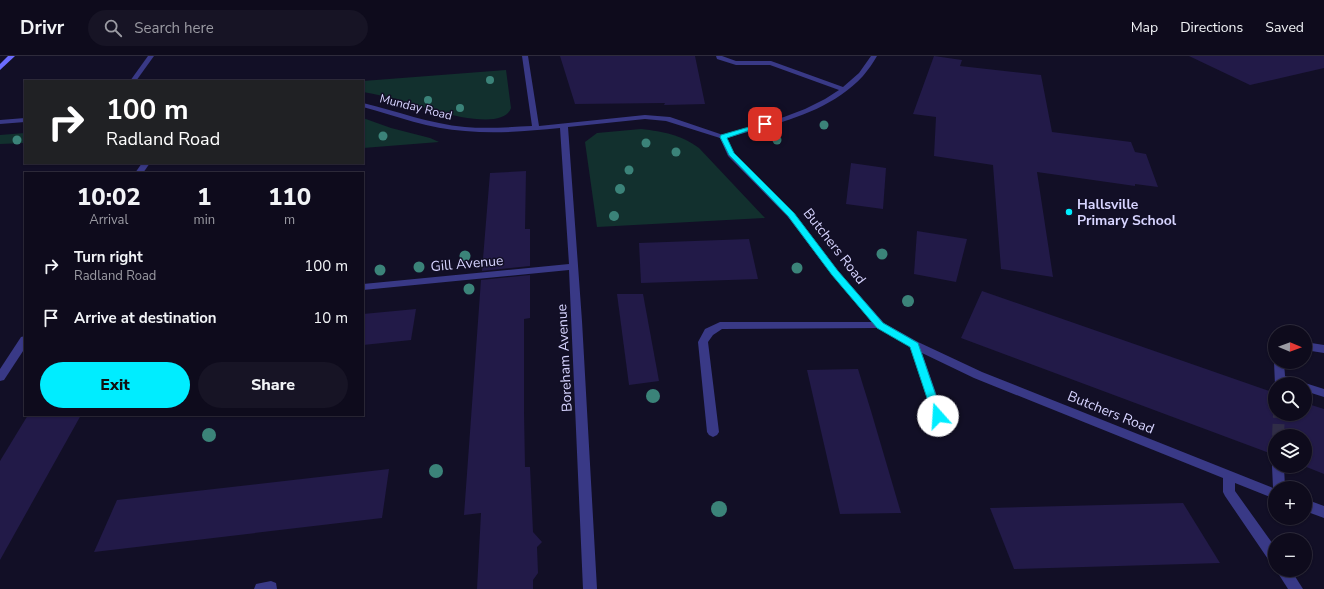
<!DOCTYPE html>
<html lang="en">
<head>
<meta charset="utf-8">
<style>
  body { margin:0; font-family:"Nunito Sans",sans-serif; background:#171425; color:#f1f3f6; height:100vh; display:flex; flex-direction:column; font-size:15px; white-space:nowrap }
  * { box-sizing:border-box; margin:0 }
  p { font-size:13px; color:#9b9ba3 }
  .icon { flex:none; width:22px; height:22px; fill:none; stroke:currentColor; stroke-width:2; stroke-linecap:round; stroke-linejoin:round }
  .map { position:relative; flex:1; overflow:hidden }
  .side { position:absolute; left:24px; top:116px; width:340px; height:244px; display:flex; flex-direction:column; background:#0e0b1c; border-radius:0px; box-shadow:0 1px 3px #0004,0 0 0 1px #2e2b3b }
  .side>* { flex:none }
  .guide { position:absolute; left:24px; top:24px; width:340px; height:84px; border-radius:0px; box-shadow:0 1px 3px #0004,0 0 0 1px #2e2b3b; background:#202124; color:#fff; overflow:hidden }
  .needle { width:26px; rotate:91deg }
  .buttons { position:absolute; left:1268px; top:269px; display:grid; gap:8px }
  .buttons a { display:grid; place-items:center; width:44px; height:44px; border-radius:50%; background:#0e0b1c; box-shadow:0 1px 3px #0004,0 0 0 1px #2e2b3b; font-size:20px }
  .pin { position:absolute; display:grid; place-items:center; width:34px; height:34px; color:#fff; margin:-17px; border-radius:8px; box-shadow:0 2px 6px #0006 }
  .me { position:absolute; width:44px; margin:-22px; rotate:341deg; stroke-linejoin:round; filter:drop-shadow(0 0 3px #0008) }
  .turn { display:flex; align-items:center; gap:14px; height:84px; padding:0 16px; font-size:18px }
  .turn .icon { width:52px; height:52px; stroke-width:2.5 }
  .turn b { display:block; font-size:28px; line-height:34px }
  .eta { display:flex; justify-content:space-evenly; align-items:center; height:68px; text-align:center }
  .eta b { font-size:24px; font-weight:800; line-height:28px }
  .button { display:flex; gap:8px; margin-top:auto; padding:8px 16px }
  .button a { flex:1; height:46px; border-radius:24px; background:#00edff; color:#111; font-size:16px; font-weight:800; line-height:46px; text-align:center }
  .button a+a { background:#171425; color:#f1f3f6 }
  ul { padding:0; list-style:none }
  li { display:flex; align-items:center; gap:12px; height:52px; padding:0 16px }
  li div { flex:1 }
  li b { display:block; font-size:15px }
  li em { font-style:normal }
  header { display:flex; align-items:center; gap:24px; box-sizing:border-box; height:56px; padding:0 20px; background:#0e0b1c; border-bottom:1px solid #2e2b3b }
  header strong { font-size:19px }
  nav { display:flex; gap:22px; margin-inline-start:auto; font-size:14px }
  .search { width:280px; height:36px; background:#171425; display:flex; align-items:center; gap:10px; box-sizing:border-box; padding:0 14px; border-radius:22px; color:#9b9ba3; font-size:15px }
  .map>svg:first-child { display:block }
  .green { fill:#12302e }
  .building { fill:#221a48 }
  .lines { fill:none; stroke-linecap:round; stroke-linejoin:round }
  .street-tunnel { stroke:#302d47; stroke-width:12; stroke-dasharray:12 6; stroke-linecap:butt }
  .lane { fill:#393986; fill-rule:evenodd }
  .street { fill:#393986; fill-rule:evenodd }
  .secondary { fill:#6b6cff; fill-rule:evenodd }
  .tree { fill:#3b8379 }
  .route { fill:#00edff; stroke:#009aa6 }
  .poi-dot { fill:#00edff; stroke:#120f26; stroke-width:1.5 }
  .labels { text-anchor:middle; stroke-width:3; stroke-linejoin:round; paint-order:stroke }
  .far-street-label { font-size:12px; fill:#d7d4ff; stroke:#120f26 }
  .poi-label { font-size:14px; font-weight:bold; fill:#d7d4ff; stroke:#120f26; text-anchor:start }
  .street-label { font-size:14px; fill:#d7d4ff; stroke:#120f26 }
</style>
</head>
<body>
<header>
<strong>Drivr</strong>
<div class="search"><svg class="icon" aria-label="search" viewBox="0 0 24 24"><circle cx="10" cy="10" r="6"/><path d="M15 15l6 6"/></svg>Search here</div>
<nav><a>Map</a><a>Directions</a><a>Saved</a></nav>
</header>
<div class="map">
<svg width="1324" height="533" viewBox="0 0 1324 533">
  <rect width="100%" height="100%" fill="#120f26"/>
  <g class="green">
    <path d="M506,14l5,38c-9,28 -95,-3 -115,-9 -11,-3 -22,-5 -33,-7v-11z"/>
    <path d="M363,62l28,10 39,10 9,4 -76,6z"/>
    <path d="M641,73c24,3 38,5 58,19l66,70 -168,9 -12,-85 12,-9z"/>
    <path d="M25,77v10l-25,1v-9z"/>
  </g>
  <g class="building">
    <path d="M560,0h135l10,48 -41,1 1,-2 -90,1z"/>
    <path d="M934,0l28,4 -2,6 81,9 11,57 79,10 4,10 11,2 12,33 -23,-3v2l-98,-14 16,105 -52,-8 -8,-104 -59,-9 2,-39 -23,-3z"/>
    <path d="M1189,0h135v12l-74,17z"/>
    <path d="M851,107l35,5 -3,41 -37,-5z"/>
    <path d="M526,115l-1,58h5v37l-48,5 8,-98z"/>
    <path d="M917,175l50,8 -11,43 -42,-8z"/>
    <path d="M749,183l9,40 -117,4 -2,-40z"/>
    <path d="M530,219v43l-6,1v93l1,55h5l3,65 9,10 -5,5 1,26 -5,7v9h-56l4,-76 -17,2 17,-235z"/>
    <path d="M982,235l293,102v21h30v-11l19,6v65l-20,-8h1v-30h-30v19l-314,-117z"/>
    <path d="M617,238h26l16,87 -30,4z"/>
    <path d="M416,253l-5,31 -48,5v-31z"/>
    <path d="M858,313l13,42 30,102 -61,1 -33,-144z"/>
    <path d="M28,359h53l-81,145v-99z"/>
    <path d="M389,413l-7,49 -288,34 23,-52z"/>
    <path d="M1183,447l37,60 -206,6 -24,-61z"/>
  </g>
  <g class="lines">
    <path class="street-tunnel" d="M1278,380l1,-22"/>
    <g class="lane">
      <path d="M720,266h160l5,3 -5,3 -158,1 -9,6 -5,7 11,90 -2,3 -4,2 -4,-2 -2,-3 -9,-90 7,-13z"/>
      <path d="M271,525l5,2 1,6h-23l2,-5z"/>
    </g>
    <g class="street">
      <path d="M148,0h6l-18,25h-6z"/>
      <path d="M522,0h6l11,70 106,-11 25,2 53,18 61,-18 21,-8 20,-10 14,-9 -69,-25h-34l-19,-6 -1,-3h6l14,5h35l72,26 16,-14 12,-17h6c-4,7 -9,14 -14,20 -35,38 -89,48 -136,62l7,15 60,60 44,58 46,52 34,19 64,30 291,116 -1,-22 2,-4h1v4h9l1,22h-10v11l-40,-16v8l40,56v17l-5,-2 -45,-66 -2,-4v-14l-249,-100 -52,-25 22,63 -2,3 -4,1 -4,-1 -24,-72 -34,-20 -44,-52 -44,-58 -60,-61 -8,-18 -54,-17 -21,-2 -77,8 14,194 15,268h-14l-14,-319 -206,20v-6l206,-20 -9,-136c-31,3 -63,6 -95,3 -35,-2 -69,-15 -102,-24v-4c34,8 67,21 102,24 22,2 45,0 67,-1z"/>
      <path d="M25,62v4l-25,2v-4z"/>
      <path d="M142,107h8l-7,10h-8z"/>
      <path d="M25,280v12l-21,32 -4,1v-12l21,-32z"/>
      <path d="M1305,286l19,3v8l-19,-3z"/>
      <path d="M1275,304v2h9l1,14 16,5 1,3 3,-1 19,6v8l-19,-6v-7l-30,1 -1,-23z"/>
      <path d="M1305,443l19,7v12l-19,-7z"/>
      <path d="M1276,514h15l12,19h-15z"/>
    </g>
    <path class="secondary" d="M8,0h7l-15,14v-6z"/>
  </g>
  <g class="tree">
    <circle cx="490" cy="24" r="4"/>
    <circle cx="428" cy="44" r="4"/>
    <circle cx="460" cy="52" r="4"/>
    <circle cx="824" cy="69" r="4.5"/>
    <circle cx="383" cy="80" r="4.5"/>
    <circle cx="17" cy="84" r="4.5"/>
    <circle cx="777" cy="84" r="4.5"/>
    <circle cx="646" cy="87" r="4.5"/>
    <circle cx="676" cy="96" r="4.5"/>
    <circle cx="629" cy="114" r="4.5"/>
    <circle cx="620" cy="133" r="5"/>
    <circle cx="614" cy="160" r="5"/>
    <circle cx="882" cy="198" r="5.5"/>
    <circle cx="465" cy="200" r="5.5"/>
    <circle cx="419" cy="211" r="5.5"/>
    <circle cx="797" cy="212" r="5.5"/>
    <circle cx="380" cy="214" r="5.5"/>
    <circle cx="469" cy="233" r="5.5"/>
    <circle cx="908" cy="245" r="6"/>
    <circle cx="653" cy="340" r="7"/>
    <circle cx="209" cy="379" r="7"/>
    <circle cx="436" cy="415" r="7"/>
    <circle cx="719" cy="453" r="8"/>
  </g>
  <path class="route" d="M763,67l5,1 -41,14 7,15 60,60 44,58 45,52 35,20 25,73 -1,3h-7l-2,-3 -23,-69 -33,-19 -45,-53 -44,-59 -59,-61 -9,-18 1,-2z"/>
  <circle class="poi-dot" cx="1069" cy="156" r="4"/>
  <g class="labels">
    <g class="far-street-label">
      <text transform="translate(416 51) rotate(14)" y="4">Munday Road</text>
    </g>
    <g class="poi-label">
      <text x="1077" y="153">Hallsville<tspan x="1077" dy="16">Primary School</tspan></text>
    </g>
    <g class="street-label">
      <text transform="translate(835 190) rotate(52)" y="5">Butchers Road</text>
      <text transform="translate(467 207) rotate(-5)" y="5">Gill Avenue</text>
      <text transform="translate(564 302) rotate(-93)" y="5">Boreham Avenue</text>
      <text transform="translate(1111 356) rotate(22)" y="5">Butchers Road</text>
    </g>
  </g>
</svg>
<div class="buttons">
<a><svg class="needle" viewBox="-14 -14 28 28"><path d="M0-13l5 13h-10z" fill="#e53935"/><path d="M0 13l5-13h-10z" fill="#9b9ba3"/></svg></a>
<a><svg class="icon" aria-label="search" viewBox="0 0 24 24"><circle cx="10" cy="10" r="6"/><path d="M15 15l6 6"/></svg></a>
<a><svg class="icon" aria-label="layers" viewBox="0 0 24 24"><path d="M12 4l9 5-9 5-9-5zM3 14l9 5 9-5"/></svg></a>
<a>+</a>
<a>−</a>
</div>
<div class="pin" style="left:765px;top:68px;background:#d93025"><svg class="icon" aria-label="arrive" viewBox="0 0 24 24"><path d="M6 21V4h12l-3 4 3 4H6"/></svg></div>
<svg class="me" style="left:938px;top:360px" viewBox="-20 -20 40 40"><circle r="19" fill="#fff"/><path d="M0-13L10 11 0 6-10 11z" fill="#00edff"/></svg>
<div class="guide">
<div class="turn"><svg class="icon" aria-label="right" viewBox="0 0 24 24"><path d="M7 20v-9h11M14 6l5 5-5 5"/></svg><div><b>100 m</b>Radland Road</div></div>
</div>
<section class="side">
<div class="eta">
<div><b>10:02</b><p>Arrival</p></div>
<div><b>1</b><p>min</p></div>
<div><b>110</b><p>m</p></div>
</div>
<ul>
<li><svg class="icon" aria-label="right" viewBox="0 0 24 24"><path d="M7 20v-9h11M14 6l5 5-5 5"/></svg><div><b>Turn right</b><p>Radland Road</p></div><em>100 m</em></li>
<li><svg class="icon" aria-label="arrive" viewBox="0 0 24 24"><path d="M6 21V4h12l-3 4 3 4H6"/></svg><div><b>Arrive at destination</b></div><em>10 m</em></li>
</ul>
<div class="button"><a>Exit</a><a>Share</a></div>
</section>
</div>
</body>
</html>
